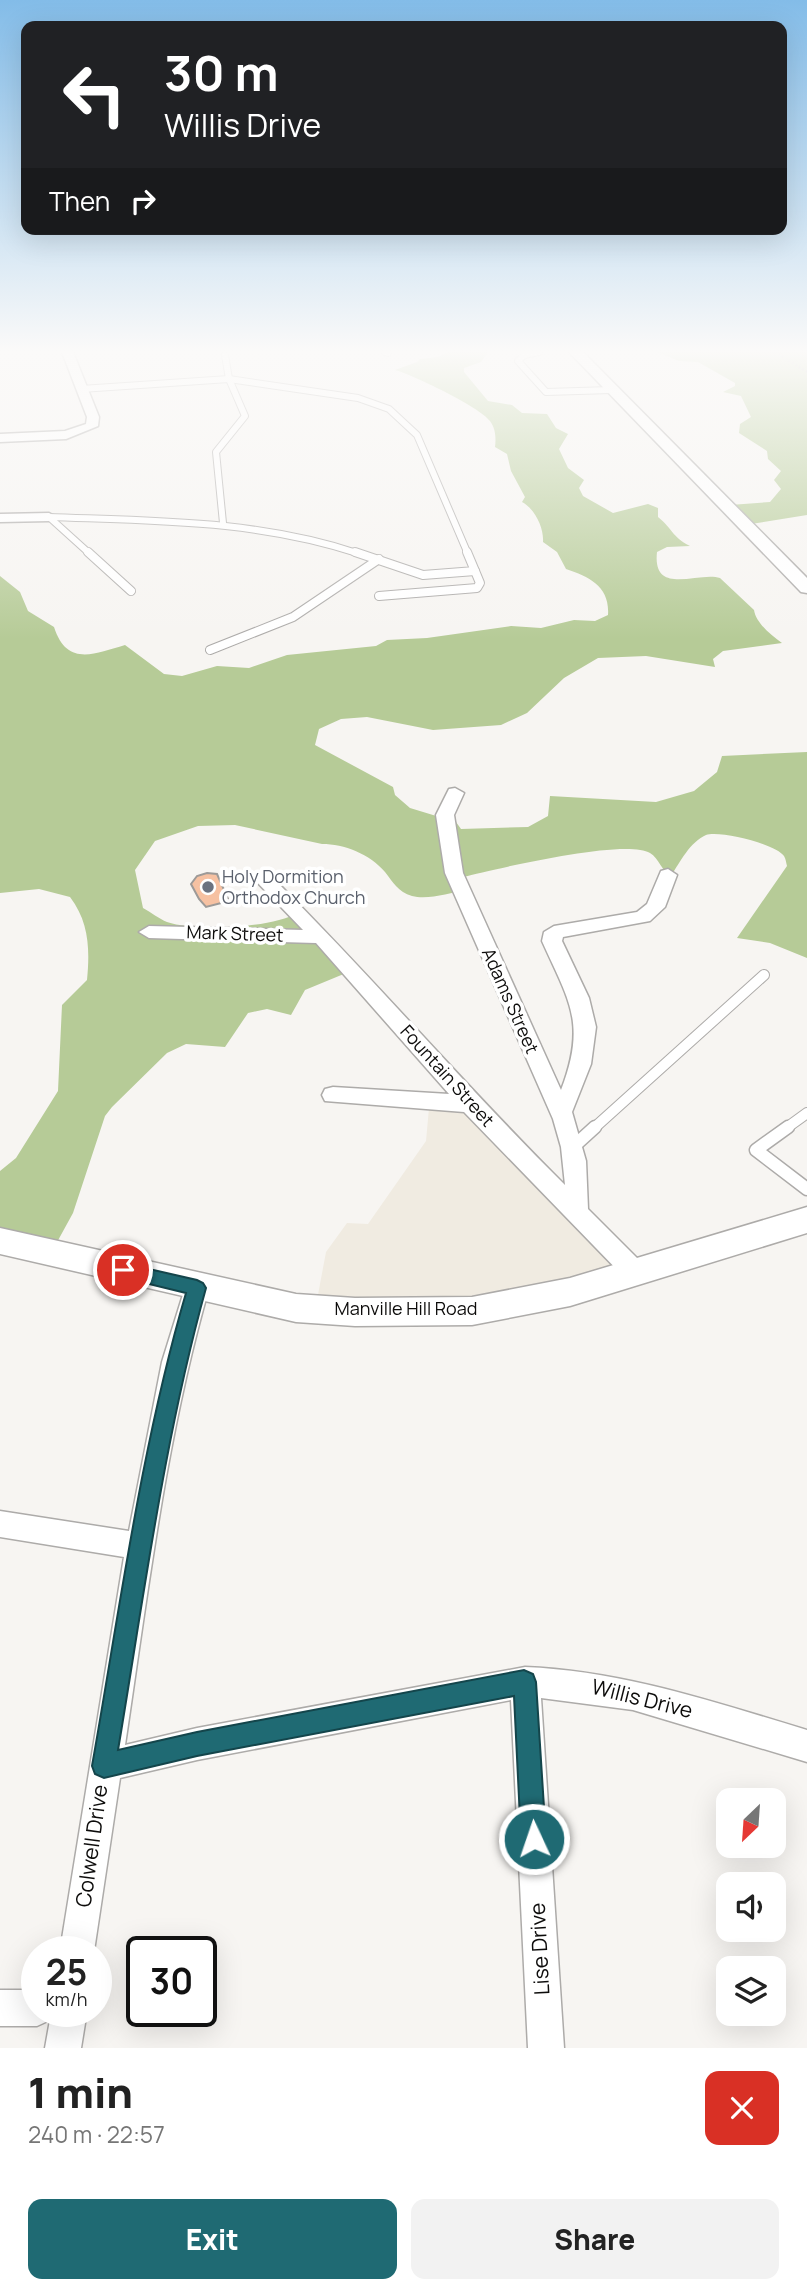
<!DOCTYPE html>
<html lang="en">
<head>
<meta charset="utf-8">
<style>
  body { margin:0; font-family:Manrope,sans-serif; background:#f2f2f2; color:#222; height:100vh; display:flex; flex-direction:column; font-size:26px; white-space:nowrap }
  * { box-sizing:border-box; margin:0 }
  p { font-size:23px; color:#767676 }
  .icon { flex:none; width:38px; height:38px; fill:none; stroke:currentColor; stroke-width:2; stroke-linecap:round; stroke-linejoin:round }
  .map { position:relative; height:2048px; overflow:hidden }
  .side { display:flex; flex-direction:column; background:#fff; flex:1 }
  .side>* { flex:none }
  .hud { position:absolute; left:21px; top:21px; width:766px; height:214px; border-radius:14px; box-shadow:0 7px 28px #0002; background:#202124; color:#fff; overflow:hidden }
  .needle { width:46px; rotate:205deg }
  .fabs { position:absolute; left:716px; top:1788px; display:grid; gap:14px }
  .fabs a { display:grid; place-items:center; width:70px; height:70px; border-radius:14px; background:#fff; box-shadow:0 7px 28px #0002; font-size:35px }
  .speed { position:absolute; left:21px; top:1936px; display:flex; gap:14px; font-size:35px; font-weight:700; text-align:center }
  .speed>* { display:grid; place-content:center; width:91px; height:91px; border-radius:50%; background:#fff; box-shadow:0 7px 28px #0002; line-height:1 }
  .speed small { font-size:18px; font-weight:400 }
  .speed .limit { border:4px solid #111; border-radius:10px; background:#fff; color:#111 }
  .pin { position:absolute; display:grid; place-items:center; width:60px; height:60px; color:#fff; margin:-30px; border:4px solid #fff; border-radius:50%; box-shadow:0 2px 7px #0007 }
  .me { position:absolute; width:77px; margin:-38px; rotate:357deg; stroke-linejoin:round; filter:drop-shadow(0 0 5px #0008) }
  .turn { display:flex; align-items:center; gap:24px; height:147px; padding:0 28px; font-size:32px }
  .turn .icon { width:91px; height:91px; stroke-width:2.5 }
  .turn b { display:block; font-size:49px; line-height:60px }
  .then { display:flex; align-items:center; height:66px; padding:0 28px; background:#0003; gap:14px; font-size:26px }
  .round { display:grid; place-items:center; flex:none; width:74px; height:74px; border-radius:14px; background:#f2f2f2 }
  .summary { display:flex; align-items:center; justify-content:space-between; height:119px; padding:0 28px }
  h1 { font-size:42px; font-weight:800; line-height:52px }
  .cta { display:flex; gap:14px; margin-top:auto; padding:14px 28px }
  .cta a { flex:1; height:80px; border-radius:14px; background:#1f6a73; color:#fff; font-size:28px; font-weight:800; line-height:80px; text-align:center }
  .cta a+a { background:#f2f2f2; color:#222 }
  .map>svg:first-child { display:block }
  .built { fill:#f0ebe1 }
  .forest { fill:#b6cb97 }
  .building { fill:#f6c1a2; stroke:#9d9a98; stroke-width:2 }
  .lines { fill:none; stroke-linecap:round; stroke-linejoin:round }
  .service-far3-casing { stroke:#adaba9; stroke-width:8 }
  .service-far2-casing { stroke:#adaba9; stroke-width:10 }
  .service-far1-casing { stroke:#adaba9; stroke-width:12 }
  .service-casing { stroke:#adaba9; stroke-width:15 }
  .minor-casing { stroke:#adaba9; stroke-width:3 }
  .tertiary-casing { stroke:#adaba9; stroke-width:3 }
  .secondary-casing { stroke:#adaba9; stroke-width:3 }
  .path { stroke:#abaaa7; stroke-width:2.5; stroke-dasharray:2 2; stroke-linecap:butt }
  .service-far3 { stroke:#fff; stroke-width:6 }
  .service-far2 { stroke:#fff; stroke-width:8 }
  .service-far1 { stroke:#fff; stroke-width:10 }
  .service { stroke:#fff; stroke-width:12 }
  .minor { fill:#fff; fill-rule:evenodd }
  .tertiary { fill:#fff; fill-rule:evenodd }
  .secondary { fill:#fff; fill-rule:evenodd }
  .route { fill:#1f6a73; stroke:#14454b; stroke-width:2 }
  .worship-dot { fill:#6b7280; stroke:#fff; stroke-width:2.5 }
  .labels { text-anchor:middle; stroke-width:7; stroke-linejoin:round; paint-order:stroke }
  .worship-label { font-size:18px; fill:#5b616d; stroke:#fff; text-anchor:start }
  .street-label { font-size:18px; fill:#0d0c0b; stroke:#fff }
  .near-street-label { font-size:21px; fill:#0d0c0b; stroke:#fff }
</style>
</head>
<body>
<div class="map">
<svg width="807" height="2048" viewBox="0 0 807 2048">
  <rect width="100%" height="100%" fill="#f7f5f2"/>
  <path class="built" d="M430,1097l31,1 178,166 -122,35 -200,1 9,-48 21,-29 21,1 58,-83z"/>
  <g class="forest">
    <path d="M448,352h40l-7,10 -17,6v4l24,29 24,4 10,8 25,1 9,14 12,6 -9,15 9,19 16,12 -5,8 4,8 30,17 35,-9 10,4v9c15,12 13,19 32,29l-23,1 -10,5c-5,45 42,19 63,26l34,32c2,13 17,25 28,33l-59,8 -10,8 2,8 -69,-11 -48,2 -34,20 -37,35 -26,12 -68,5 -66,-13 -26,2 -22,10 -4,16 78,42 2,8 15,13 46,14 5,7 67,-2 20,-11 2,-20 106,6 38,-11 23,-19 5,-16 85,-4v206l-37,-15 -33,-5 50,-72c-1,-3 -1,-7 -3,-10 -8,-12 -65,-26 -78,-21 -16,7 -26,27 -35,41 -9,-4 -12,-18 -21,-23 -25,-15 -154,16 -187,24l3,13c-16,3 -38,10 -54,6 -14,-4 -19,-14 -27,-24 -15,-18 -41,-28 -63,-28l-87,-19 -37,1 -43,15 -20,29 8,38c8,4 16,11 24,14 29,10 104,6 131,-9l53,58 -46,19 -14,25 -24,-6 -19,4 -23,34 -39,-3 -19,9 -55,54 -7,9 -32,97 -17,31 -56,-12v-61l16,-13 42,-67 4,-86 25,-25c3,-31 2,-58 -17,-83l-31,-8 -39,4v-317l20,16 8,19 26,16c13,40 40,27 71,18l39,29 18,2 35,-10 32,2 38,-13 89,-9 11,-6 40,-2 84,-12 30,2 33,-8 21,1 13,-6c2,-28 -18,-38 -42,-46l-9,-17 -14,-10c1,-14 -8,-33 -21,-40l3,-5 -14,-26 -4,-17 -12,-7c1,-8 1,-18 -5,-26 -10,-14 -79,-47 -95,-51l22,-8 3,-3 18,-2z"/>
    <path d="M657,352h150v163l-56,9 -21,-19 40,-3 11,-13 -7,-9 7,-9 -13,-12 -1,-8 -28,-18 1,-9 11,-7 -10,-21 -18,-4 12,-6v-3l-37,-21 -19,-1z"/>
  </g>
  <path class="building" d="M207,873l10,1 12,27 -23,6 -7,-8 -8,-15 6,-8z"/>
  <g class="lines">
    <g class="service-far3-casing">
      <g id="service-far3">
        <path d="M385,352l3,1"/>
        <path d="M539,352l-15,3 -6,6 28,31 65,-2"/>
        <path d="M81,389l148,-10 129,19 31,11 28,26 51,119"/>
        <path d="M49,517c106,4 210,3 311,37"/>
        <path d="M49,517l41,37"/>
        <path d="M223,523l-7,-71 29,-36 -16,-37 -4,-24"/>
      </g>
    </g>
    <g class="service-far2-casing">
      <g id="service-far2">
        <path d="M88,552l43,39"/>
        <path d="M355,552l68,23 52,-4 -8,-19"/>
        <path d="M379,596l98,-8 3,-5 -5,-12"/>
        <path d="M210,650l83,-33 86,-58"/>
      </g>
    </g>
    <g class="service-far1-casing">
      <g id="service-far1">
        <path d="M593,1129l171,-154"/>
        <path d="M785,1129l22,-16"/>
      </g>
    </g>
    <g class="service-casing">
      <g id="service">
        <path d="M788,1127l-32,23 51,39"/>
        <path d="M573,1147l22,-20"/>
      </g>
    </g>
    <g class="minor-casing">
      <g id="minor">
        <path d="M62,352h11l26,65 -1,9 -32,13 -66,3v-8l65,-3 21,-7 1,-7z"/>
        <path d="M0,514l49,-1 7,4 -7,4 -49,1z"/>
        <path d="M455,788l9,5 -10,22 9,58 98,217c26,-67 8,-89 -19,-149l2,-9 10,-6 83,-14 10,-8 14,-33 7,-2 9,6 -12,32 -15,14 -87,16 -1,4 27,57 7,29 -5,37 -19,48 14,49 2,48 56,56 3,7 -3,7 -9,3 -9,-3 -162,-167 -139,-11 -3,-6 3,-6 8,-2 116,7 -133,-151 -167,-5 -10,-6 10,-6 154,4 -50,-52 9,-6 7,2c102,101 194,210 296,311l-4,-38 -8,-28 -108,-246 -9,-58 13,-26z"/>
        <path d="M197,1278l9,3 3,7c-43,149 -61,304 -84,457l72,-17 328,-61c98,4 189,35 282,63v32l-174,-52 -92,-12 23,350h-36l-17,-348 -314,60 -77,18 -26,173h-34l64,-394 -124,-20v-26l129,20 33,-169 23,-74 3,-7z"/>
        <path d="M0,1990h37v21h50l-6,37h-36l5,-28 -13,6h-37z"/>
      </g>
    </g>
    <g class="tertiary-casing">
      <path id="tertiary" d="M569,352h14l224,226v15l-6,-1z"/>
    </g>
    <g class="secondary-casing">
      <path id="secondary" d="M807,1207v26l-237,73 -98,19 -117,1 -59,-4 -296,-68v-26l296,66 59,4 117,-1 98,-19z"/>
    </g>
    <path class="path" d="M775,352l32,20"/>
    <use href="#service-far3" class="service-far3"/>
    <use href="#service-far2" class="service-far2"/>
    <use href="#service-far1" class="service-far1"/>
    <use href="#service" class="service"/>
    <use href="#minor" class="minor"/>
    <use href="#tertiary" class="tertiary"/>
    <use href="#secondary" class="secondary"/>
  </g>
  <linearGradient id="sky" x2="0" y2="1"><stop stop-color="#83bce8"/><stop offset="0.55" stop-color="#fbfaf9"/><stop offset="1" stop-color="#fbfaf9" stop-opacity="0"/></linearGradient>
  <rect width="807" height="639" fill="url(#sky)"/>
  <path class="route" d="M123,1263l74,17 6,3 3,5c-42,151 -62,308 -88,462l79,-18 327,-62 9,4 3,8 10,157 -4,9 -8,3 -9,-3 -4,-9 -7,-143 -317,60 -93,22 -9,-4 -3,-8c28,-158 49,-319 94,-473l-70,-17 -2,-6 2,-5z"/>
  <circle class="worship-dot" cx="208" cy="887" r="7"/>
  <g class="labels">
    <g class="worship-label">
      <text x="222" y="883">Holy Dormition<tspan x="222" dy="21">Orthodox Church</tspan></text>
    </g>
    <g class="street-label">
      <text transform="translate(235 934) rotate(2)" y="6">Mark Street</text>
      <text transform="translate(510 1001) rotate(66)" y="6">Adams Street</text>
      <text transform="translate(447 1076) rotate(48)" y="6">Fountain Street</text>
      <text x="406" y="1315">Manville Hill Road</text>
    </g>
    <g class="near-street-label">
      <text transform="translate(642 1699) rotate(14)" y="7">Willis Drive</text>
      <text transform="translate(92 1846) rotate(-82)" y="7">Colwell Drive</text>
      <text transform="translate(540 1949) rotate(-93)" y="7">Lise Drive</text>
    </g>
  </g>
</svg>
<div class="fabs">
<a><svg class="needle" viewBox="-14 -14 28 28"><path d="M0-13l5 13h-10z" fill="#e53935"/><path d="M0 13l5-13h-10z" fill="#767676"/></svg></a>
<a><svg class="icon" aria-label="sound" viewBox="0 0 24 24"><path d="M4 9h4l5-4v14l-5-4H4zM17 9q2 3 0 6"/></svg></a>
<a><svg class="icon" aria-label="layers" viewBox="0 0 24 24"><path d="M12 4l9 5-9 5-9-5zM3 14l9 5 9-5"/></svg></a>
</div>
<div class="speed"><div>25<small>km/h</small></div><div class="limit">30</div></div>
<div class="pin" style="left:123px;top:1270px;background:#d93025"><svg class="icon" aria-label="arrive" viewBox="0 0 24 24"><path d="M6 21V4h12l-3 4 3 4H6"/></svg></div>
<svg class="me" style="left:534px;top:1839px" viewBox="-20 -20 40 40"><circle r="17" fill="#1f6a73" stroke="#fff" stroke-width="3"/><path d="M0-11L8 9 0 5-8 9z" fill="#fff"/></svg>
<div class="hud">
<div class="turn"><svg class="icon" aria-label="left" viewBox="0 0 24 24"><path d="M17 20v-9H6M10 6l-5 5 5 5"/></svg><div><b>30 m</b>Willis Drive</div></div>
<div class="then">Then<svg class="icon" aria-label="right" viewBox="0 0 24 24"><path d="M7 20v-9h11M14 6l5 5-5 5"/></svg></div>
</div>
</div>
<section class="side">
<div class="summary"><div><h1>1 min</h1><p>240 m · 22:57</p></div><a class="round" style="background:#d93025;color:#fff"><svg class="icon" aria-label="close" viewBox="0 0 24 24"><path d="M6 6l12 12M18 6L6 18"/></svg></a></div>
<div class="cta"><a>Exit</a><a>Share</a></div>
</section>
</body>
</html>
